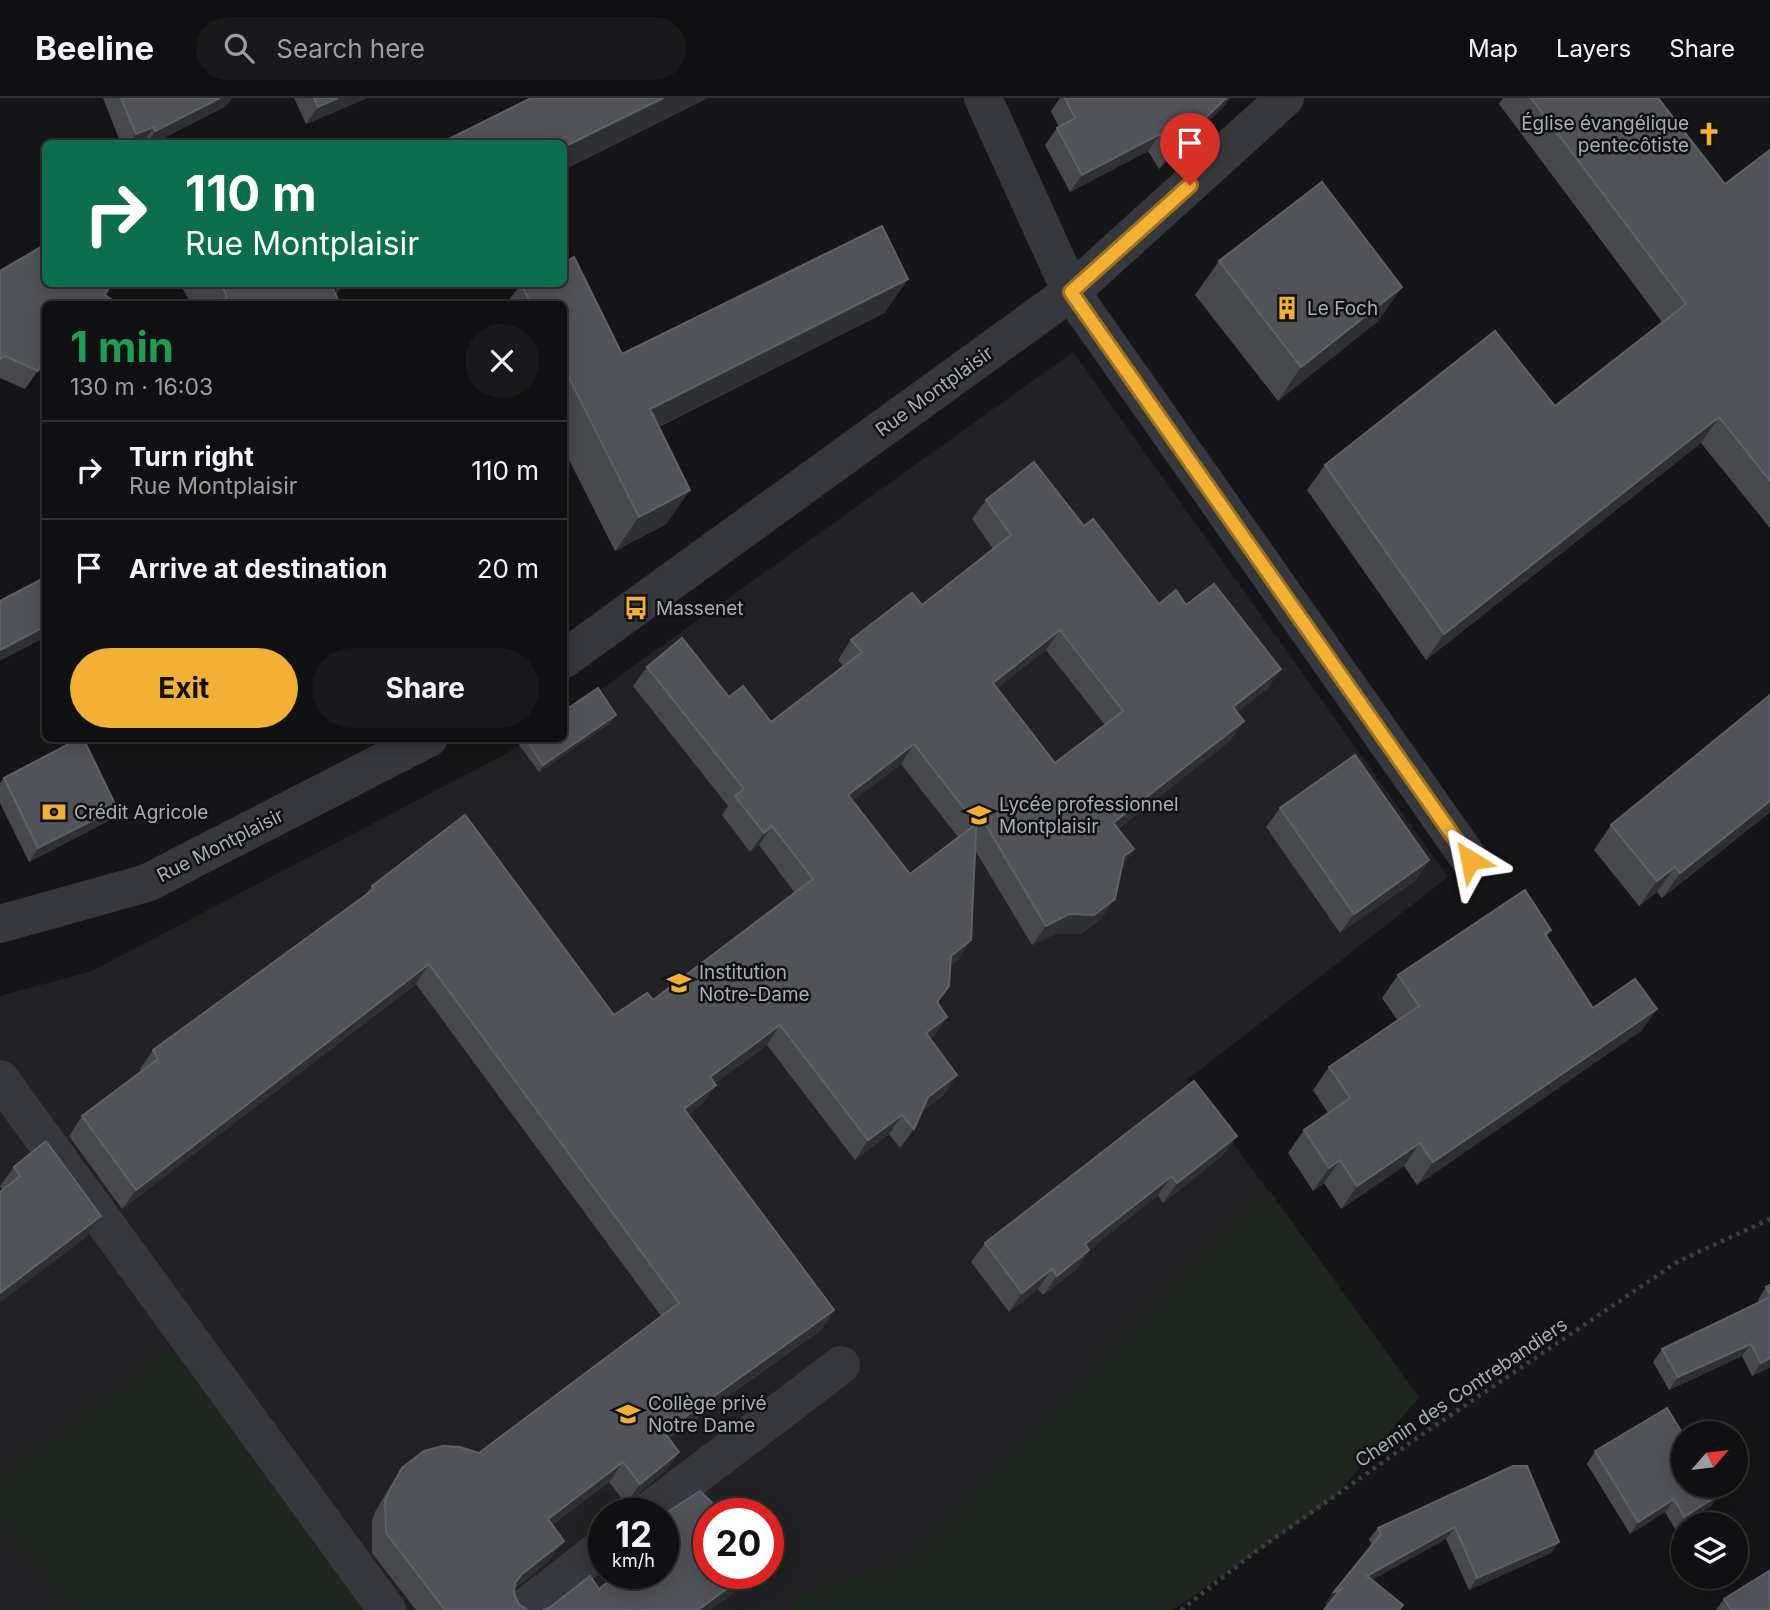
<!DOCTYPE html>
<html lang="en">
<head>
<meta charset="utf-8">
<style>
  body { margin:0; font-family:Inter,sans-serif; background:#19191b; color:#f1f3f6; height:100vh; display:flex; flex-direction:column; font-size:26px; white-space:nowrap }
  * { box-sizing:border-box; margin:0 }
  p { font-size:23px; color:#9c9d9f }
  .icon { flex:none; width:38px; height:38px; fill:none; stroke:currentColor; stroke-width:2; stroke-linecap:round; stroke-linejoin:round }
  .map { position:relative; flex:1; overflow:hidden }
  .drawer { position:absolute; left:42px; top:203px; width:525px; height:441px; display:flex; flex-direction:column; background:#101012; border-radius:10px; box-shadow:0 4px 18px #0003,0 0 0 2px #303032 }
  .drawer>* { flex:none }
  .guide { position:absolute; left:42px; top:42px; width:525px; height:147px; border-radius:10px; box-shadow:0 4px 18px #0003,0 0 0 2px #303032; background:#0b6e4f; color:#fff; overflow:hidden }
  .needle { width:46px; rotate:62deg }
  .tools { position:absolute; left:1671px; top:1323px; display:grid; gap:14px }
  .tools a { display:grid; place-items:center; width:77px; height:77px; border-radius:50%; background:#101012; box-shadow:0 4px 18px #0003,0 0 0 2px #303032; font-size:35px }
  .speed { position:absolute; left:588px; top:1400px; display:flex; gap:14px; font-size:35px; font-weight:700; text-align:center }
  .speed>* { display:grid; place-content:center; width:91px; height:91px; border-radius:50%; background:#101012; box-shadow:0 4px 18px #0003,0 0 0 2px #303032; line-height:1 }
  .speed small { font-size:18px; font-weight:400 }
  .speed .limit { border:10px solid #d22; background:#fff; color:#111 }
  .pin { position:absolute; display:grid; place-items:center; width:60px; height:60px; color:#fff; margin:-72px -30px; border-radius:50% 50% 50% 0; rotate:-45deg; box-shadow:0 0 7px #0007 }
  .pin .icon { rotate:45deg }
  .me { position:absolute; width:77px; margin:-38px; rotate:325deg; stroke-linejoin:round; filter:drop-shadow(0 0 5px #0008) }
  .turn { display:flex; align-items:center; gap:24px; height:147px; padding:0 28px; font-size:32px }
  .turn .icon { width:91px; height:91px; stroke-width:2.5 }
  .turn b { display:block; font-size:49px; line-height:60px }
  .round { display:grid; place-items:center; flex:none; width:74px; height:74px; border-radius:37px; background:#19191b }
  .head { display:flex; align-items:center; justify-content:space-between; height:119px; padding:0 28px }
  h1 { font-size:42px; font-weight:700; line-height:52px; color:#1e9e55 }
  .button { display:flex; gap:14px; margin-top:auto; padding:14px 28px }
  .button a { flex:1; height:80px; border-radius:42px; background:#f2b134; color:#111; font-size:28px; font-weight:700; line-height:80px; text-align:center }
  .button a+a { background:#19191b; color:#f1f3f6 }
  ul { padding:0; list-style:none }
  li { display:flex; align-items:center; gap:21px; height:98px; padding:0 28px; border-top:2px solid #303032 }
  li div { flex:1 }
  li b { display:block; font-size:26px }
  li em { font-style:normal }
  header { display:flex; align-items:center; gap:42px; box-sizing:border-box; height:98px; padding:0 35px; background:#101012; border-bottom:2px solid #303032 }
  header strong { font-size:33px }
  nav { display:flex; gap:38px; margin-inline-start:auto; font-size:24px }
  .search { width:490px; height:63px; background:#19191b; display:flex; align-items:center; gap:18px; box-sizing:border-box; padding:0 24px; border-radius:38px; color:#9c9d9f; font-size:26px }
  .map>svg:first-child { display:block }
  .built { fill:#222225; fill-rule:evenodd }
  .green { fill:#1e261f }
  .lines { fill:none; stroke-linecap:round; stroke-linejoin:round }
  .path { stroke:#3d3f44; stroke-width:4.5; stroke-dasharray:3.5 5; stroke-linecap:butt }
  .minor { stroke:#37383d; stroke-width:38 }
  .wall { fill:#47494d; fill-rule:evenodd }
  .shaded-wall { fill:#2f3033 }
  .building { fill:#525359; stroke:#5f6168; stroke-width:2; fill-rule:evenodd }
  .route-casing { stroke:#9d7322; stroke-width:18 }
  .route { stroke:#f2b134; stroke-width:12 }
  .labels { text-anchor:middle; stroke-width:5; stroke-linejoin:round; paint-order:stroke }
  .poi-label { font-size:19px; fill:#a8adb8; stroke:#111113; text-anchor:start }
  .street-label { font-size:19px; fill:#a8adb8; stroke:#111113 }
</style>
</head>
<body>
<header>
<strong>Beeline</strong>
<div class="search"><svg class="icon" aria-label="search" viewBox="0 0 24 24"><circle cx="10" cy="10" r="6"/><path d="M15 15l6 6"/></svg>Search here</div>
<nav><a>Map</a><a>Layers</a><a>Share</a></nav>
</header>
<div class="map">
<svg width="1770" height="1512" viewBox="0 0 1770 1512">
  <rect width="100%" height="100%" fill="#161618"/>
  <path class="built" d="M1073,254l375,525 -261,203 232,317 -83,99 -163,114h-1173v-614l92,-25 417,-219 20,-13 35,-1 29,-43zM604,1416h59v59h-59zM709,1416h59v59h-59z"/>
  <g class="green">
    <path d="M1269,1092l150,207 -83,99 -163,114h-381l9,-15 63,-24 37,-5z"/>
    <path d="M172,1250l197,262h-300l-69,-91v-42z"/>
  </g>
  <g class="lines">
    <path class="path" d="M1181,1512l74,-58 175,-123 249,-168 91,-42"/>
    <g class="minor">
      <path d="M983,0l88,194 399,568"/>
      <path d="M564,561l507,-367 214,-194"/>
      <path d="M0,826l147,-41 282,-145"/>
      <path d="M0,981l387,531"/>
      <path d="M645,1416l196,-149"/>
      <path d="M522,1512l82,-64"/>
    </g>
  </g>
  <g class="wall">
    <path d="M103,0h129l-6,8 -74,38h-31z"/>
    <path d="M294,0h73l-61,26z"/>
    <path d="M1060,0h170l-4,6 -67,65 -11,-18 -78,41 -25,-47 12,-17 2,-1 -8,-16z"/>
    <path d="M1503,0h155l67,86 45,-34v378l-69,-85 -275,217 -119,-170 18,-25 230,-59 107,-84 -163,-218z"/>
    <path d="M882,128l26,53 -24,34 -225,114 31,63 -24,34 -51,27 -51,-101v-146h-58l15,-20h43v-21l10,-6 48,97z"/>
    <path d="M1219,163l183,26 -24,34 -100,80 -83,-106z"/>
    <path d="M0,173l46,33v54l-3,2 -5,11 -13,18 -25,-11z"/>
    <path d="M180,186h161l1,1 -6,10 4,9h-149z"/>
    <path d="M986,402l98,26 75,78 27,1 95,64 -14,20 -30,23 -6,28 -113,89 16,20 -12,18 -21,52 -21,15h-25l-23,11 -57,-95 -17,110 -8,5 -1,21 -11,16 9,15 -13,19 -4,3 14,56 -22,16 -8,18 -14,19 -11,-14 -34,26 -88,-115 -52,38 1,2 -14,19 -14,11 146,195 -13,20 -152,108 10,14 -14,19 -39,33 -17,-22 -57,43 -2,35 -35,28 -1,6 5,10 8,6h-111l-44,-57v-32l3,-9 14,-24 13,-20 77,-15 182,-137 -245,-332 -294,225 -53,-73 13,-20 59,-44 -1,-3 13,-19 213,-156 6,-8 242,129 39,-15 142,-107 -36,-48 -9,7 -28,-37 6,-9 -95,-120 14,-19 82,30 42,25 72,-56 -5,-6 13,-20 71,-35 71,-56 -21,-30zM1046,552l59,75 -50,38 -58,-75zM901,666l57,73 -48,37 -58,-73z"/>
    <path d="M1770,597v117l-108,86 -5,-6 -18,14 -45,-56 17,-25z"/>
    <path d="M612,624l-73,50 -20,-27 5,-7z"/>
    <path d="M4,680l104,43 -79,41 -29,-59v-20z"/>
    <path d="M1280,710l149,52 -13,20 -76,53 -74,-106z"/>
    <path d="M1551,832l-4,6 46,72 64,1 -16,22 -224,154 -13,-19 -63,43 -17,-26 -11,8 -25,-38 16,-23 24,-17 -15,-23 16,-23 69,-46 -16,-23 16,-23z"/>
    <path d="M1237,1038l-14,19 -60,48 -5,-8 -69,55 -13,20 -33,25 -5,-6 -29,23 -38,-50 14,-19z"/>
    <path d="M14,1069l73,69 -87,66v-110l3,-2 -3,-4z"/>
    <path d="M1770,1187v82l-18,9 -10,-20 -73,34 -16,-28 9,-13 97,-46 -1,-3 8,-13z"/>
    <path d="M1595,1353l125,43 -9,12 -36,23 -10,-17 -35,22 -43,-70z"/>
    <path d="M1513,1368l46,76 -8,11 -82,37 -23,-51 -116,64 -5,1 47,-59 -3,-6 9,-11z"/>
    <path d="M663,1418l83,68 -147,5 64,-16z"/>
    <path d="M1724,1501l46,11h-54z"/>
  </g>
  <g class="shaded-wall">
    <path d="M220,0h12l-6,8 -74,38h-6l9,-13z"/>
    <path d="M338,0h29l-61,26 12,-17z"/>
    <path d="M663,0h45l-144,72v-23z"/>
    <path d="M1226,0h4l-4,6 -67,65 12,-17z"/>
    <path d="M154,29l-12,17h-13l7,-10z"/>
    <path d="M1160,36l-12,17 -78,41 12,-17z"/>
    <path d="M908,181l-24,34 -258,130 24,-34z"/>
    <path d="M342,187l-13,19 4,-15z"/>
    <path d="M1402,189l-24,34 -100,80 23,-34z"/>
    <path d="M1719,319l-18,26 -275,217 18,-26z"/>
    <path d="M690,392l-24,34 -51,27 24,-34z"/>
    <path d="M46,528v11l-46,24v-11z"/>
    <path d="M1060,532l-14,20 -66,52 13,-19z"/>
    <path d="M1281,571l-14,20 -48,37 14,-19z"/>
    <path d="M616,617l-4,7 -73,50 4,-7z"/>
    <path d="M1244,623l-13,19 -131,103 13,-20z"/>
    <path d="M914,646l-13,20 -67,51 14,-20z"/>
    <path d="M1770,703v11l-108,86 18,-25z"/>
    <path d="M117,710l-9,13 -79,41 9,-14z"/>
    <path d="M772,728l-13,19 -9,7 14,-19z"/>
    <path d="M1134,751l-13,20 3,-13z"/>
    <path d="M1429,762l-13,20 -76,53 14,-19z"/>
    <path d="M1675,769l-18,25 -18,14 18,-25z"/>
    <path d="M1115,801l-14,20 -21,15h-25l-23,11 14,-19 23,-12z"/>
    <path d="M971,842l-13,20 -20,15 13,-19z"/>
    <path d="M429,866l-13,20 -294,225 14,-19z"/>
    <path d="M1657,911l-16,22 -224,154 16,-23z"/>
    <path d="M947,919l-13,19 -22,16 14,-19z"/>
    <path d="M780,927l-13,20 -70,51 13,-19z"/>
    <path d="M957,977l-13,20 -29,21 13,-19z"/>
    <path d="M716,987l-14,19 -32,25 14,-20z"/>
    <path d="M902,1017l-13,19 -34,26 13,-20z"/>
    <path d="M1237,1038l-14,19 -60,48 14,-20z"/>
    <path d="M1420,1045l-16,23 -63,43 16,-23z"/>
    <path d="M1340,1062l-16,23 -11,8 16,-23z"/>
    <path d="M1172,1078l-14,19 -87,69 14,-20z"/>
    <path d="M101,1118l-14,20 -87,66v-9z"/>
    <path d="M1089,1152l-13,20 -33,25 14,-19z"/>
    <path d="M1052,1171l-14,20 -29,23 13,-19z"/>
    <path d="M834,1212l-13,20 -171,121 14,-19z"/>
    <path d="M1751,1246l-9,12 -73,34 9,-13z"/>
    <path d="M1770,1260v9l-18,9 9,-13z"/>
    <path d="M679,1354l-14,19 -39,33 14,-20z"/>
    <path d="M623,1364l-14,20 -75,57 14,-20z"/>
    <path d="M1720,1396l-9,12 -36,23 9,-12z"/>
    <path d="M1674,1401l-9,13 -35,22 8,-12z"/>
    <path d="M1455,1429l-9,12 -87,48 8,-11z"/>
    <path d="M564,1443l-14,19 -42,33 14,-19z"/>
    <path d="M1559,1444l-8,11 -82,37 8,-12z"/>
    <path d="M748,1475h5l-7,11 -35,26h-13z"/>
    <path d="M1340,1492l-8,12 -7,2 9,-12z"/>
  </g>
  <g class="building">
    <path d="M121,0h99l-65,33 -1,-4 -18,7z"/>
    <path d="M314,0h24l-20,9z"/>
    <path d="M531,0h132l-99,49v-3h-117l2,-1 -2,-3z"/>
    <path d="M1065,0h161l-55,54 -11,-18 -78,41 -25,-47 18,-10z"/>
    <path d="M1531,0h127l67,86 45,-34v331l-51,-64 -275,217 -119,-169 170,-134 60,75 131,-102z"/>
    <path d="M1322,84l80,105 -101,80 -82,-106z"/>
    <path d="M882,128l26,53 -258,130 40,81 -51,27 -75,-149v-64h-33l-10,-20h43v-21l10,-6 48,97z"/>
    <path d="M46,146v40h65l-6,11 13,9h-72v51l-8,16 -33,-15 -5,3v-88z"/>
    <path d="M221,186h120l1,1 -9,4 7,15h-120l-1,-2 8,-5z"/>
    <path d="M1034,364l50,64 9,-7 66,85 17,-14 10,15 28,-21 67,85 -48,38 11,14 -131,102 21,26 -10,7 -9,43 -21,16 -25,-1 -23,12 -69,-116 -6,130 -20,16 -2,30 -12,16 10,15 -21,16 31,42 -29,22 -14,32 -12,-14 -34,25 -88,-115 -70,52 6,8 -32,24 150,201 -170,122 15,20 -39,32 -17,-22 -75,57 16,22 -42,33 -7,9 -1,11 5,10 8,6h-82l-59,-77 -1,-32 4,-9 13,-24 22,-17 19,-5 17,1 19,6 200,-150 -250,-339 -293,226 -54,-74 76,-57 -5,-9 221,-161 -2,-3 93,-71 149,200 33,-22 6,7 160,-121 -41,-53 -8,7 -29,-37 9,-7 -97,-122 35,-29 47,59 14,-11 28,36 91,-70 -11,-12 14,-11 47,-36 10,12 89,-70 -25,-35zM1060,532l63,81 -68,52 -62,-80zM914,646l62,80 -66,50 -62,-79z"/>
    <path d="M46,479v49l-46,24v-49z"/>
    <path d="M598,590l18,27 -73,50 -18,-27h39v-27z"/>
    <path d="M1770,597v106l-90,72 -5,-6 -18,14 -46,-56z"/>
    <path d="M80,640h3l34,70 -79,40 -34,-70z"/>
    <path d="M1355,657l74,105 -75,54 -74,-106z"/>
    <path d="M1525,792l26,40 -6,4 48,74 42,-29 22,30 -224,153 -13,-19 -63,43 -17,-26 -11,8 -25,-38 46,-32 -21,-31 90,-61 -21,-31z"/>
    <path d="M1194,983l43,55 -60,47 -5,-7 -87,68 4,6 -32,26 -5,-7 -30,24 -37,-50z"/>
    <path d="M46,1043l55,75 -101,77v-101l20,-16 -6,-9z"/>
    <path d="M1770,1187v10l-4,-8z"/>
    <path d="M1770,1199v61l-9,5 -10,-19 -73,33 -16,-28z"/>
    <path d="M1667,1310l17,28v50h31l5,8 -36,23 -10,-18 -36,23 -43,-71z"/>
    <path d="M1513,1368h14l32,76 -82,36 -22,-51 -88,49 36,29 -4,5h-75l16,-20 -6,2 47,-58 -3,-6z"/>
    <path d="M700,1393l24,23h-15v59h39l-50,37h-155l6,-2 41,-32 9,13 21,-16h43v-32l13,-9 -13,-17z"/>
    <path d="M1769,1473l1,39h-39l-7,-11z"/>
  </g>
  <g class="lines">
    <g class="route-casing">
      <path id="route" d="M1190,87l-119,107 399,568"/>
    </g>
    <use href="#route" class="route"/>
  </g>
  <defs>
    <g id="church-bare" transform="scale(1.89)"><path d="M-1.2-6h2.4v3.5h3.3v2.4h-3.3V6h-2.4V-.1h-3.3v-2.4h3.3Z" fill="#f2b134" stroke="#111113" stroke-width="2.5" paint-order="stroke"/></g>
    <g id="building-bare" transform="scale(1.89)"><path d="M-4-6H4V6H1V3H-1V6H-4ZM-2.5-4.3h1.7v1.8h-1.7ZM.8-4.3h1.7v1.8H.8ZM-2.5-1h1.7V.8h-1.7ZM.8-1h1.7V.8H.8Z" fill="#f2b134" stroke="#111113" stroke-width="2.5" paint-order="stroke"/></g>
    <g id="bus-bare" transform="scale(1.89)"><path d="M-5-6H5V4H4V6H2V4H-2V6H-4V4H-5ZM-3.5-4V0h7V-4ZM-3.5 1.2v1.5H-2V1.2ZM2 1.2v1.5H3.5V1.2Z" fill="#f2b134" stroke="#111113" stroke-width="2.5" paint-order="stroke"/></g>
    <g id="bank-bare" transform="scale(1.89)"><path d="M-6-4H6V4H-6ZM0-2.3a2.3 2.3 0 1 0 0 4.6a2.3 2.3 0 1 0 0-4.6Z" fill="#f2b134" stroke="#111113" stroke-width="2.5" paint-order="stroke"/></g>
    <g id="school-bare" transform="scale(1.89)"><path d="M0-5L7-2L0 1L-7-2ZM-4 1L0 2.5L4 1V4Q0 6-4 4Z" fill="#f2b134" stroke="#111113" stroke-width="2.5" paint-order="stroke"/></g>
  </defs>
  <g fill-rule="evenodd">
    <use href="#church-bare" x="1709" y="36"/>
    <use href="#building-bare" x="1287" y="210"/>
    <use href="#bus-bare" x="636" y="510"/>
    <use href="#bank-bare" x="54" y="714"/>
    <use href="#school-bare" x="979" y="717"/>
    <use href="#school-bare" x="679" y="885"/>
    <use href="#school-bare" x="628" y="1316"/>
  </g>
  <g class="labels">
    <g class="poi-label">
      <text x="1689" y="32" text-anchor="end">Église évangélique<tspan x="1689" dy="22">pentecôtiste</tspan></text>
      <text x="1307" y="217">Le Foch</text>
      <text x="656" y="517">Massenet</text>
      <text x="999" y="713">Lycée professionnel<tspan x="999" dy="22">Montplaisir</tspan></text>
      <text x="74" y="721">Crédit Agricole</text>
      <text x="699" y="881">Institution<tspan x="699" dy="22">Notre-Dame</tspan></text>
      <text x="648" y="1312">Collège privé<tspan x="648" dy="22">Notre Dame</tspan></text>
    </g>
    <g class="street-label">
      <text transform="translate(934 293) rotate(-36)" y="7">Rue Montplaisir</text>
      <text transform="translate(220 747) rotate(-27)" y="7">Rue Montplaisir</text>
      <text transform="translate(1461 1294) rotate(-34)" y="7">Chemin des Contrebandiers</text>
    </g>
  </g>
</svg>
<div class="tools">
<a><svg class="needle" viewBox="-14 -14 28 28"><path d="M0-13l5 13h-10z" fill="#e53935"/><path d="M0 13l5-13h-10z" fill="#9c9d9f"/></svg></a>
<a><svg class="icon" aria-label="layers" viewBox="0 0 24 24"><path d="M12 4l9 5-9 5-9-5zM3 14l9 5 9-5"/></svg></a>
</div>
<div class="speed"><div>12<small>km/h</small></div><div class="limit">20</div></div>
<div class="pin" style="left:1190px;top:87px;background:#d93025"><svg class="icon" aria-label="arrive" viewBox="0 0 24 24"><path d="M6 21V4h12l-3 4 3 4H6"/></svg></div>
<svg class="me" style="left:1470px;top:762px" viewBox="-20 -20 40 40"><path d="M0-17L14 15 0 8-14 15z" fill="#f2b134" stroke="#fff" stroke-width="4"/></svg>
<div class="guide">
<div class="turn"><svg class="icon" aria-label="right" viewBox="0 0 24 24"><path d="M7 20v-9h11M14 6l5 5-5 5"/></svg><div><b>110 m</b>Rue Montplaisir</div></div>
</div>
<section class="drawer">
<div class="head"><div><h1>1 min</h1><p>130 m · 16:03</p></div><a class="round"><svg class="icon" aria-label="close" viewBox="0 0 24 24"><path d="M6 6l12 12M18 6L6 18"/></svg></a></div>
<ul>
<li><svg class="icon" aria-label="right" viewBox="0 0 24 24"><path d="M7 20v-9h11M14 6l5 5-5 5"/></svg><div><b>Turn right</b><p>Rue Montplaisir</p></div><em>110 m</em></li>
<li><svg class="icon" aria-label="arrive" viewBox="0 0 24 24"><path d="M6 21V4h12l-3 4 3 4H6"/></svg><div><b>Arrive at destination</b></div><em>20 m</em></li>
</ul>
<div class="button"><a>Exit</a><a>Share</a></div>
</section>
</div>
</body>
</html>
